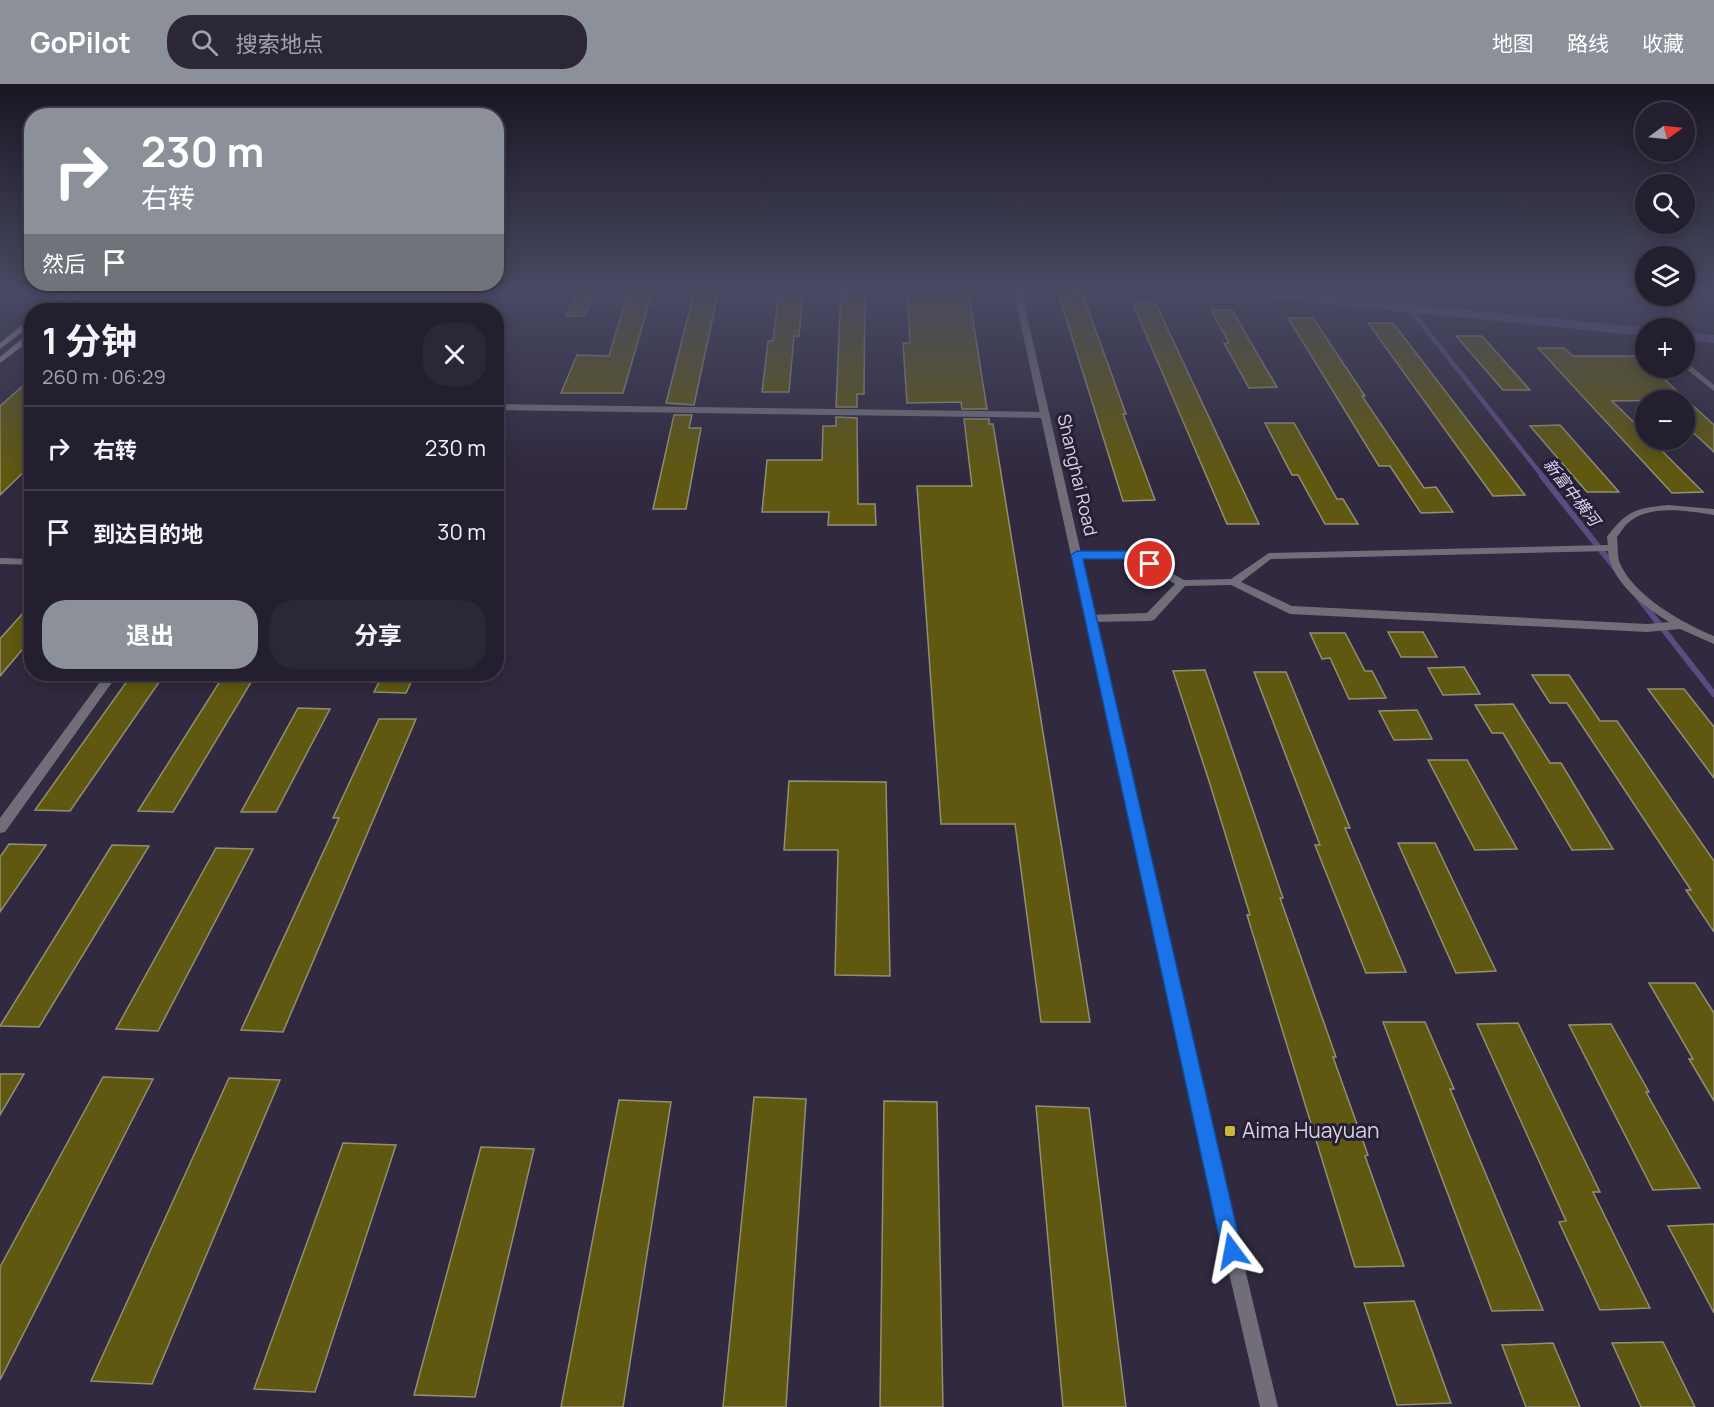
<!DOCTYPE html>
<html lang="zh">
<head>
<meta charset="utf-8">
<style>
  body { margin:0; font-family:Manrope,"Noto Sans SC",sans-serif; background:#2c2737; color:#f1f3f6; height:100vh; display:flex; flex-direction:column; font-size:22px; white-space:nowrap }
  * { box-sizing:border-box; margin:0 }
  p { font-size:20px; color:#a3a2aa }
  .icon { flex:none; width:33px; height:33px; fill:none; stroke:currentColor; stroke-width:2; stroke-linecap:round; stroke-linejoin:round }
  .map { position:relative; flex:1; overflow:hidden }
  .side { position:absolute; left:24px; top:219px; width:480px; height:378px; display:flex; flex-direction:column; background:#241f2f; border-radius:24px; box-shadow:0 3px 15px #0003,0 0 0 2px #413d4b }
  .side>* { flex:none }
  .guide { position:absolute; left:24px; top:24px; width:480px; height:183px; border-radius:24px; box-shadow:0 3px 15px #0003,0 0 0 2px #413d4b; background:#8c9099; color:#fff; overflow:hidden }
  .needle { width:39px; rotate:75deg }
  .tools { position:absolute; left:1635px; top:18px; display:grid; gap:12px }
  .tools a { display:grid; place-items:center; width:60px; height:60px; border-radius:50%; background:#241f2f; box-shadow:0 3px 15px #0003,0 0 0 2px #413d4b; font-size:30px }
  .pin { position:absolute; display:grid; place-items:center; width:51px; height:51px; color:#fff; margin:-26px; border:3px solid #fff; border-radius:50%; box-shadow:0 2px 6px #0007 }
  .me { position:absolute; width:66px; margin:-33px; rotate:347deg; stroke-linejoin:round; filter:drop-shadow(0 0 4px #0008) }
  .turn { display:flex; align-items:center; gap:21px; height:126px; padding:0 18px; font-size:27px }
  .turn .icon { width:78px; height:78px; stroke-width:2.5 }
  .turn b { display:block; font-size:42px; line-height:51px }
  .then { display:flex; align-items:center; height:57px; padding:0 18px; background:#0003; gap:12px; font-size:22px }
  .round { display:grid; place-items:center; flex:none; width:63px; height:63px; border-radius:24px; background:#2c2737 }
  .summary { display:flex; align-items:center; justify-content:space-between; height:102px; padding:0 18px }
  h1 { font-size:36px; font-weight:700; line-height:45px }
  .button { display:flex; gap:12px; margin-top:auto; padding:12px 18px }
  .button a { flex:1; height:69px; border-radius:24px; background:#8c9099; color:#fff; font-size:24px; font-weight:700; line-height:69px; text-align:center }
  .button a+a { background:#2c2737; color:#f1f3f6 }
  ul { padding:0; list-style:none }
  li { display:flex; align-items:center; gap:18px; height:84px; padding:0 18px; border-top:2px solid #413d4b }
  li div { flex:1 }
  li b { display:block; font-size:22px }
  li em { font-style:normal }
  header { display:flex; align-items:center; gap:36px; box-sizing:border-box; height:84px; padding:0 30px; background:#8c9099; color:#fff }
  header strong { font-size:28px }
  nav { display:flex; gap:33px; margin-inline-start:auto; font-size:21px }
  .search { width:420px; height:54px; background:#2c2737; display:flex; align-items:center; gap:15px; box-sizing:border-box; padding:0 21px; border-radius:24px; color:#a3a2aa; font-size:22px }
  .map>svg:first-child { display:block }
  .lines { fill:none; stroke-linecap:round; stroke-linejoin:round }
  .stream-far1 { stroke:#5c4a80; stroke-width:4.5 }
  .stream { stroke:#5c4a80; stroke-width:6 }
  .canal { fill:#5c4a80; fill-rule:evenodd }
  .building { fill:#605810; stroke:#928f73; stroke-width:1.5 }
  .minor { fill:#716e7a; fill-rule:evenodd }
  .tertiary { fill:#716e7a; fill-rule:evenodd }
  .secondary { fill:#9893a5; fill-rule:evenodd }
  .route { fill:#1a73e8; stroke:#114b97; stroke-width:1.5 }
  .poi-dot { fill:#caba3a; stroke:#261f35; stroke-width:2 }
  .labels { text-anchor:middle; stroke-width:6; stroke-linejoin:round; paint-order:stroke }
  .far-water-label { font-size:16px; font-style:italic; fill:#ddd4f6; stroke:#261f35 }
  .street-label { font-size:18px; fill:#d7d3e1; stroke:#261f35 }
  .near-poi-label { font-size:21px; fill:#d7d3e1; stroke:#261f35; text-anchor:start }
</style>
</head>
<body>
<header>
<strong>GoPilot</strong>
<div class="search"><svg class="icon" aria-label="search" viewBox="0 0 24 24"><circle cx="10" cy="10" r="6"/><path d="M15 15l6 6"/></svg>搜索地点</div>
<nav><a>地图</a><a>路线</a><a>收藏</a></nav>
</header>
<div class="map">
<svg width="1714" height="1323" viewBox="0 0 1714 1323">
  <rect width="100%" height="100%" fill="#30293f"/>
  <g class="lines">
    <path class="stream-far1" d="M1409,224l135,170"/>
    <g class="stream">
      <path d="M1542,392l74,93"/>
      <path d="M1638,513l76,97"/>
    </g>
    <g class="canal">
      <path d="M1210,205h48l391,39h-3v8l-429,-43z"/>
      <path d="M1684,248l30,3v8l-30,-3z"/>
    </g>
  </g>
  <g class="building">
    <path d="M443,205h22l-14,21h-23z"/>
    <path d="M578,205h18l-12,27h-18z"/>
    <path d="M629,205h24l-30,104h-62l16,-38 32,1z"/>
    <path d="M695,205h24l-25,116 -28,-2z"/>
    <path d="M779,205h24l-4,47h-5l-5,56h-27l6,-51h5z"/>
    <path d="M841,205h24l-1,105h-7v13h-21z"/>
    <path d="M907,205h61l19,120h-25l-1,-7 -54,1 -4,-60h7z"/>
    <path d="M1083,211l43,119h-3l32,86 -32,1 -64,-205z"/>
    <path d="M1132,218h23l104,222h-32z"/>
    <path d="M1211,226h21l45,77 -28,1 -25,-45h5z"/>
    <path d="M1288,234h25l52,78h-3l62,92 12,-1 17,25 -32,1 -31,-47h-11z"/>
    <path d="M1368,239h25l132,172 -32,1z"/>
    <path d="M1456,252h26l48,54h-27z"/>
    <path d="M1538,264h26l9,8h67l6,5v7h6l62,57v27l-30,-28v-24l-72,1 34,33v6h5l52,52 -31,1z"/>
    <path d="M32,294v86l-32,31v-89z"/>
    <path d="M674,331h18l-3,13h12l-15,81h-33z"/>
    <path d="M836,333l21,1 1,86h17l1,21h-48l1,-13h-67l5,-52h55l1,-34h13z"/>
    <path d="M964,335h25v5h4l97,598h-49l-26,-198h-74l-24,-338h55z"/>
    <path d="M1265,339h29l43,76h6l15,25h-33l-27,-49h-6z"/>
    <path d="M1560,341l59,67h-32l-57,-66z"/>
    <path d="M32,519v35l-32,38v-37z"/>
    <path d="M1388,548h35l14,25h-36z"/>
    <path d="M1310,549h35l20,38h7l14,27 -37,1 -19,-41 -8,1z"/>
    <path d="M1464,583l16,27 -37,1 -15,-27z"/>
    <path d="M1205,586l78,228h-3l56,159h-3l35,98 -3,1 39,110 -49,1 -108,-352h3l-41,-134 -36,-110z"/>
    <path d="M1254,588h32l64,156h-5l61,144 -40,1 -51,-128h5z"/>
    <path d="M383,590h32l-9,19 -32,-1z"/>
    <path d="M1532,591h37l31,46h17l97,140v71l-28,-42h5l-124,-187h-17z"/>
    <path d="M130,593l32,1 -92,133 -35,-1z"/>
    <path d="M222,594l31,1 -80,133 -35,-1z"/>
    <path d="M1648,605h36l30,38v51z"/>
    <path d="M1513,620l37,59h11l52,86 -41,1 -69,-117h-11l-17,-28z"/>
    <path d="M298,624l32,1 -54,103h-35z"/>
    <path d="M1417,626l15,29 -38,1 -15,-29z"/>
    <path d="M379,635h37l-133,313 -42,-2 98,-212h-6z"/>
    <path d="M1428,676h39l50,89 -42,1z"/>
    <path d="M789,697l97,1 4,194 -55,-1 3,-125h-54z"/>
    <path d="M1398,759h37l61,128 -40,2z"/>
    <path d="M9,760l37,1 -46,67v-55z"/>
    <path d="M112,761l37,1 -110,181 -39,-1z"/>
    <path d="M216,764l37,1 -95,182 -42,-2z"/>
    <path d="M1649,899h46l19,30v88l-25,-42h4z"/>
    <path d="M1383,938h42l29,67h-4l93,221 -51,1z"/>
    <path d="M1518,939l82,169h-7l57,116 -50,2 -41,-88 7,-1 -89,-197z"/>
    <path d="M1611,940l38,68h-3l54,96 -47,2 -84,-165z"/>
    <path d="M0,990h24l-24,41z"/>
    <path d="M103,993l50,2 -153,301v-113z"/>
    <path d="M229,994l51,2 -128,304 -61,-3z"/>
    <path d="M754,1013l52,2 -20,308h-63z"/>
    <path d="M619,1016l52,2 -48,305h-62z"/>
    <path d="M884,1017l53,1 6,305h-63z"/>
    <path d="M1036,1022l53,2 37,299h-63z"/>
    <path d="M343,1059l53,2 -81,247 -61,-3z"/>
    <path d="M481,1063l53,2 -59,248 -61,-2z"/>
    <path d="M1714,1140v89l-46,-87z"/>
    <path d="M1414,1217l37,102 -54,2 -33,-102z"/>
    <path d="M1663,1258l32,65h-54l-29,-64z"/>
    <path d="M1553,1259l27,64h-54l-24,-62z"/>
  </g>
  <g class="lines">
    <g class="minor">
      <path d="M1684,276l30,25v6l-30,-24z"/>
      <path d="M496,320l549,8 4,3 -4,3 -549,-8z"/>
      <path d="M1668,421l46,4v6c-25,-4 -63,-11 -85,7 -5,4 -8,10 -12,15 1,8 0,16 2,24 13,34 63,62 95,75v8l-34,-15 -33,3 -357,-18 -59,-29 -46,1 -31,34 -4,1 -59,1 -5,-4 1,-3 60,-2 28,-29 -43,-26h-55l-5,-3 5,-3h57l50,28 47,-1 38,-26 339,-8 -1,-8c19,-26 29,-29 61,-32zM1608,467c3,32 37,56 61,71l-22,2 -355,-18 -51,-24 30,-23z"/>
      <path d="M0,474l32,1v6l-32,-1z"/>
      <path d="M106,590h12l-113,158 -5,1v-15z"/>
    </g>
    <path class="tertiary" d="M1013,205h8l193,850 64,268h-18l-62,-268z"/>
    <g class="secondary">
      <path d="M66,205h9l-26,21h-7z"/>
      <path d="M82,205h8l-25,21h-7z"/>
      <path d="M29,235h3v6l-32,24v-6z"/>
      <path d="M29,249h3v6l-32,24v-6z"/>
    </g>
  </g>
  <linearGradient id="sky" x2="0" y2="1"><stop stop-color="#1a1723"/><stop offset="0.53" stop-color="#484963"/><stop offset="1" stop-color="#484963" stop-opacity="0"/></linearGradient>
  <rect width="1714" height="390" fill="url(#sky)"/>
  <path class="route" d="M1077,467h57l22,13 -6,4 -18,-9h-49l159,692 -3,7 -7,3 -7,-3 -3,-7 -151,-696z"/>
  <rect class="poi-dot" x="1224" y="1041" width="12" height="12" rx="3"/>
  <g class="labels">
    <g class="far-water-label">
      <text transform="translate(1572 408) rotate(52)" y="6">新富中横河</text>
    </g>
    <g class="street-label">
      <text transform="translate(1077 391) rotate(77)" y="6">Shanghai Road</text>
    </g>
    <g class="near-poi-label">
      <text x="1242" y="1054">Aima Huayuan</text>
    </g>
  </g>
</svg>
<div class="tools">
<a><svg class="needle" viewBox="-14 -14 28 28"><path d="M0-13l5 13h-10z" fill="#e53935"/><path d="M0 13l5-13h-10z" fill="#a3a2aa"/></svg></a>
<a><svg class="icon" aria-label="search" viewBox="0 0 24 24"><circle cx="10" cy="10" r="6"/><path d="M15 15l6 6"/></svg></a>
<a><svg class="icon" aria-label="layers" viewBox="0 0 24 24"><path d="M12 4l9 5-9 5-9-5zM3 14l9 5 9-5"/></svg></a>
<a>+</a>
<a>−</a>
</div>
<div class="pin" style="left:1150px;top:480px;background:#d93025"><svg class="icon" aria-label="arrive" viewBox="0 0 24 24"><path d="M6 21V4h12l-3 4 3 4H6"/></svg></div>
<svg class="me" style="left:1232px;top:1167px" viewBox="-20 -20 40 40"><path d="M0-17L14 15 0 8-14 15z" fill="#1a73e8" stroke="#fff" stroke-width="4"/></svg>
<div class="guide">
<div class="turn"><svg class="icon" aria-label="right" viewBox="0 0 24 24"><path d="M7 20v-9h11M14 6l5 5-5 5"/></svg><div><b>230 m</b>右转</div></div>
<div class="then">然后<svg class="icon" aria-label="arrive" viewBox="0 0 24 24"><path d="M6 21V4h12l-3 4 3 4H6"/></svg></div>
</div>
<section class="side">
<div class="summary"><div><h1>1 分钟</h1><p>260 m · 06:29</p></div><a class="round"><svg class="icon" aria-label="close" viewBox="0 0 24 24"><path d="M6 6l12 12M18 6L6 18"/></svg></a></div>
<ul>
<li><svg class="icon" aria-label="right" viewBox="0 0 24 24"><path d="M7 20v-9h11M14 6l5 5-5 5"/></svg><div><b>右转</b></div><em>230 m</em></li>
<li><svg class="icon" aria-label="arrive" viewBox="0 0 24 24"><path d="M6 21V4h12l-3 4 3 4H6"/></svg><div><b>到达目的地</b></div><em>30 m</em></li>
</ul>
<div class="button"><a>退出</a><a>分享</a></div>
</section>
</div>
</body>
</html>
